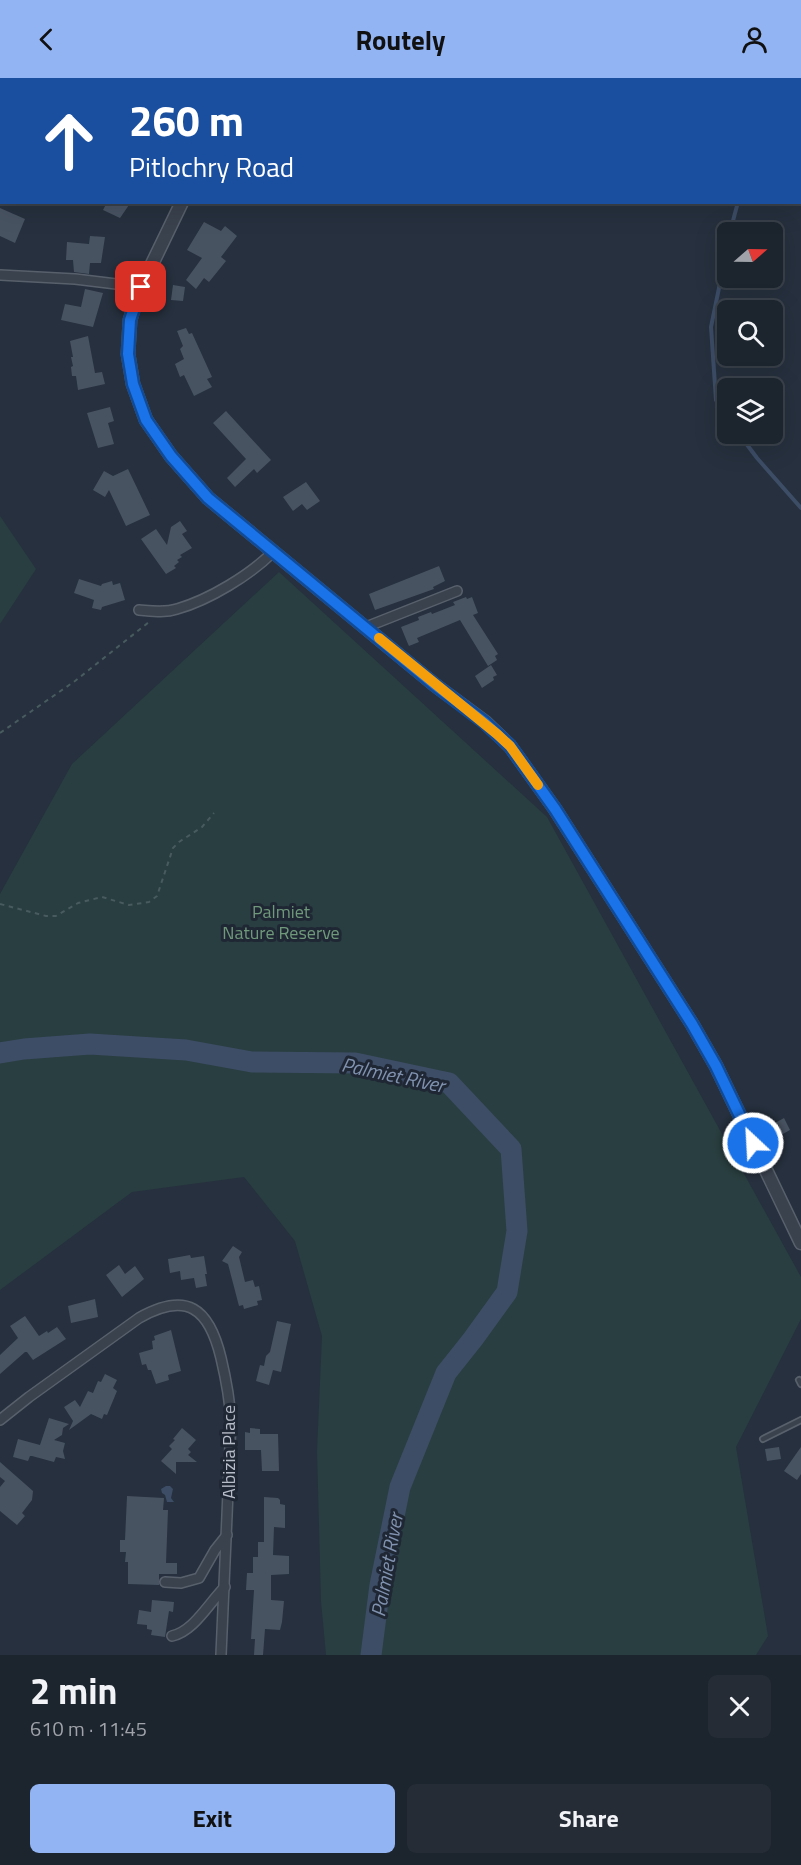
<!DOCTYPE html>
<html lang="en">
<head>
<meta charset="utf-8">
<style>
  body { margin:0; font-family:"Titillium Web",sans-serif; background:#252c36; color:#f1f3f6; height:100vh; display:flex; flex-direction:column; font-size:22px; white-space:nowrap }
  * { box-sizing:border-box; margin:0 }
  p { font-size:20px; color:#a0a4aa }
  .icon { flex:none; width:33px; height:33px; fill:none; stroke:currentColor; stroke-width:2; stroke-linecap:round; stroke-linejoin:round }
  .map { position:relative; height:1577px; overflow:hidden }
  .side { display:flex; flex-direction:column; background:#1c242e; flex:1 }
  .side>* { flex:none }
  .banner { position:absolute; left:0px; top:0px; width:801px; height:126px; box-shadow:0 6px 24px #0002,0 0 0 2px #3a414a; background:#1a4fa0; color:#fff; overflow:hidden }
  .needle { width:39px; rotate:70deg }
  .buttons { position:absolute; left:717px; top:144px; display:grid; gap:12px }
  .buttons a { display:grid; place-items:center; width:66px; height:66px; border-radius:9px; background:#1c242e; box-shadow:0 6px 24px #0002,0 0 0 2px #3a414a; font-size:30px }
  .pin { position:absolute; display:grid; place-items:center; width:51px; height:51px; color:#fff; margin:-26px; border-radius:12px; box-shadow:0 3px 9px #0006 }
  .me { position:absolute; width:66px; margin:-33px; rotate:335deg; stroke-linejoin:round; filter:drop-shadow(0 0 4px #0008) }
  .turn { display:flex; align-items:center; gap:21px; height:126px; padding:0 30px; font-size:27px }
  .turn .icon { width:78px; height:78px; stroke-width:2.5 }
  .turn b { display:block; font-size:42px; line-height:51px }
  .round { display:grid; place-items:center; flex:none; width:63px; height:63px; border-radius:9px; background:#252c36 }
  .overview { display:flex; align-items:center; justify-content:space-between; height:102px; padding:0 30px }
  h1 { font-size:36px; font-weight:700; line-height:45px }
  .action { display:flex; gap:12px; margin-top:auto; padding:12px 30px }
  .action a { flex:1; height:69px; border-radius:9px; background:#92b4f3; color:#111; font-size:24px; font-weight:700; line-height:69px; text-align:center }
  .action a+a { background:#252c36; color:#f1f3f6 }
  header { display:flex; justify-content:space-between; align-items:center; height:78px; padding:0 30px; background:#92b4f3; color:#111; font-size:27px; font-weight:700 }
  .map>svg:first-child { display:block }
  .green { fill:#293e40 }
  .water { fill:#3d4d66 }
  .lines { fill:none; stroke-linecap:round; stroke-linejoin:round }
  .stream { stroke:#3d4d66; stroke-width:4 }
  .river { stroke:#3d4d66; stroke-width:21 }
  .building { fill:#485362 }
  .service-casing { stroke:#58606c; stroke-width:8 }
  .minor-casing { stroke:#58606c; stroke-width:12 }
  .tertiary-casing { stroke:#58606c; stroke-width:15 }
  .path { stroke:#485b5e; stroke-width:2; stroke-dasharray:4.5 4.5; stroke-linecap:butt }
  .service { stroke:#3a424e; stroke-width:4.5 }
  .minor { stroke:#3a424e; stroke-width:9 }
  .tertiary { stroke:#3a424e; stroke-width:12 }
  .route-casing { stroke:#114b97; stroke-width:15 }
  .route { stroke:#1a73e8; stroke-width:10 }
  .slow { stroke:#f59e0b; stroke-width:10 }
  .labels { text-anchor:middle; stroke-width:6; stroke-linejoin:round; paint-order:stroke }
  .park-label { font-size:18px; fill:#6f997a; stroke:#1f2734 }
  .street-label { font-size:18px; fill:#b7bdc9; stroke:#1f2734 }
  .water-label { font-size:20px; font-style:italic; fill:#8092af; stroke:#1f2734 }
</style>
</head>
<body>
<header><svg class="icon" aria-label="back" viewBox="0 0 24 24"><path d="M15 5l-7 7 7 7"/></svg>Routely<svg class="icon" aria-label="person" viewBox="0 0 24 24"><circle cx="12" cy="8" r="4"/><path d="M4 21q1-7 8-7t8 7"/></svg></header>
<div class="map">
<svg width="801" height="1577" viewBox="0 0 801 1577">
  <rect width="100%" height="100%" fill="#26303e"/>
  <g class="green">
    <path d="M0,438l36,53 -36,55z"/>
    <path d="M279,494l268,245 254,460v42l-65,128 32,189 -12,19h-430l-5,-54 -4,-150 5,-115 -27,-95 -51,-64 -112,15 -132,98v-396l72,-130z"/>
  </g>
  <path class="water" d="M166,1408h4l3,3 -2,9 3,4h-7l-2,-7 -3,-2 -1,-4z"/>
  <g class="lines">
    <g class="stream">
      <path d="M792,2v-2"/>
      <path d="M730,154l8,-30"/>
      <path d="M728,166l-17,83 5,73 12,17"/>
      <path d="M739,356l18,24 44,50"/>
    </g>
    <path class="river" d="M0,975l24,-4 66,-5 96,6 66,12 103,1 94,20 62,66 6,82 -10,61 -34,47 -27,34 -46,114 -20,98 -9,70"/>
  </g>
  <g class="building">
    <path d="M103,124h24l2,3 -9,13 -17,-8 3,-6z"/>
    <path d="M0,130l25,11 -10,24 -15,-7z"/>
    <path d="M204,144l17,9 4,-5 12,10 -16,21 5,4 -17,21 -5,-4 -8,11 -10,-9 16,-22 -15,-8z"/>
    <path d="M90,158l15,1 -4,26h-11l-1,11 -15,-2 -1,-12h-7l1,-18 22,2z"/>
    <path d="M173,207l12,2 -2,14 -12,-1z"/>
    <path d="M85,211l18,4 -10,34 -32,-7 4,-16 16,3z"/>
    <path d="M186,250l3,6 3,-1 20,44 -5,2 5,8 -18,9 -10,-21 -4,2 -5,-13 9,-5 -4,-10 3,-3 -6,-15z"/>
    <path d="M88,258l7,37 7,-1 3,12 -27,6 -2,-14h-4l-1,-9 2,-1 -2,-9h2l-3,-16z"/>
    <path d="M110,329l4,14 -6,2 6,21 -16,4 -11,-35z"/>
    <path d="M226,333l45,49 -14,13 -3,-4 -19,18 -8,-9 19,-19 -33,-36z"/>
    <path d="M128,391l22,46 -24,11 -17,-36 -4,7 -12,-7 11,-19 9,5z"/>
    <path d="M306,404l14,19 -13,9 -5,-6 -9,7 -10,-14z"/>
    <path d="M180,443l7,10 -5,3 10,14 -12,7 2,2 -5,3 2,2 -5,4 2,2 -10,6 -25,-35 15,-10 11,16 4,-18z"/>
    <path d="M439,488l6,15 -12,6 1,2 -59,21 -6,-16z"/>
    <path d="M79,501l22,7 1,-2 10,-3 1,4 7,-2 5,17 -23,7 -1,3 -9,-2 2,-8 -20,-7z"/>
    <path d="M466,519l1,2 5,-2 6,16 -5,2 25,39 -3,2 2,4 -9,6 -28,-46 -43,18 2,4 -10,4 -1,-2 -7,-17 18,-7 -1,-3 13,-5 1,2 23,-9 -2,-3z"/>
    <path d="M491,587l6,10 -4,2 1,3 -12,8 -7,-12z"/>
    <path d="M784,1040l6,12 -9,5 -6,-12z"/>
    <path d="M233,1168l9,6 -3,5 6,25 8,-2 2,7 4,-1 3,14 -5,1 1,4 -14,4 -1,-4 -4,1 -11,-42 -6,-3z"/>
    <path d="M190,1177l1,3 13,-2 3,18h-2l2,12 -11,2 -2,-10 -13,2 -1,-9 -10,2 -2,-14z"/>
    <path d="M119,1187l6,9 10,-8 9,13 -22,18 -16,-22z"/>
    <path d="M95,1221l3,18 -27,6 -3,-17z"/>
    <path d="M25,1238l14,20 8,-5 1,2 9,-6 9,12 -33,21 -6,-8h-2l-25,22v-19l18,-17 -8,-12z"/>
    <path d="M277,1243l14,3 -10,48 -8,-2 -4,15 -13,-4 4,-16 4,1 2,-10 4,-4z"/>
    <path d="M171,1252l10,41 -13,4 1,5 -13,4 -5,-14h-3l-2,-6 -4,1 -3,-12 14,-4 -1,-8 3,-1 -1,-4z"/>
    <path d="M105,1296l12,6 -4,8 4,3 -10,24 -3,-1 -2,5 -11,-5 -22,16 4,-9 -9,-14 11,-7 5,7 8,-16 5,2 5,-12 3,1z"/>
    <path d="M49,1340l20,6 -6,4 -1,7 -8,5 11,3 -2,8 2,8 -9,-2 -2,5 -22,-6h-2l-2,5 -15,-4 5,-18 22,6z"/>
    <path d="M182,1350l14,12 -8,9 3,3 -3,3 9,7h-21v12l-15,-13 11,-12 -3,-3 6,-6 -2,-1z"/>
    <path d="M250,1350l10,1v5h18l1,37h-17l-1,-21h-16v-18l5,1z"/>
    <path d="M779,1369l2,12 -14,2 -2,-12z"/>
    <path d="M801,1369v27l-4,6 -13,-9z"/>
    <path d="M0,1384l33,29 -1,9 -10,13 3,3 -8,9 -17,-14v-24l5,-6 -5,-4z"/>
    <path d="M127,1418l37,2 -1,12h5l-2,53h11v11h-18v11l-31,-1v-22h-3l1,-10h-6v-12h5z"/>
    <path d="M264,1419l14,1 2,2v4l5,1v23l-11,-1 -1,28 16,1v18l-18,1v25l13,1 -2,21 -2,8 -15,-1 -2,26h-9l1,-16h-4l3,-49h-8l1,-17h6v-16h5v-15h6z"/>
    <path d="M152,1522l22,2 -1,10 -4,-1 -4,26 -14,-2 1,-5 -5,-1v-4l-10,-1 2,-14 12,2z"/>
  </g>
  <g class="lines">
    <g class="service-casing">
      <g id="service">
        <path d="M799,1302l2,4"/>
        <path d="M763,1361l38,-19"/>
      </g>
    </g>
    <g class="minor-casing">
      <g id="minor">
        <path d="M0,197l75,4 66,8"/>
        <path d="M139,532c13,1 26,3 38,-1 32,-9 73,-34 96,-57"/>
        <path d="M366,549l91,-36"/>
        <path d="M0,1342l29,-23 110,-79c48,-27 70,-10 82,40 5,21 9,43 10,64l-10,233"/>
        <path d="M165,1504l16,1 18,-5 16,-28 12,-15"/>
        <path d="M172,1558c22,-5 36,-32 53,-49"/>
      </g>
    </g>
    <g class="tertiary-casing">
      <g id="tertiary">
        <path d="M257,2l1,-2"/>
        <path d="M182,124l-43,89 -9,29 -2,34 5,30 13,36 25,36 37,42 227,187 50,37 25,24 45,63 137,215 24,42 85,177"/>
      </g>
    </g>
    <g class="path">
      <path d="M0,655l75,-52 74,-59"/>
      <path d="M0,826l46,12h10l22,-13 24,-6 27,8 20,-3 8,-6 16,-48 6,-6 23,-15 12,-14"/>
    </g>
    <use href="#service" class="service"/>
    <use href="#minor" class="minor"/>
    <use href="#tertiary" class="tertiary"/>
  </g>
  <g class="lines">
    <g class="route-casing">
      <path id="route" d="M141,209l-11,33 -2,34 5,30 13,36 25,36 37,42 227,187 49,37 26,24 45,63 137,215 24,42 37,77"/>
    </g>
    <use href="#route" class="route"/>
    <path class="slow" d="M379,560l118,96 13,12 28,39"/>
  </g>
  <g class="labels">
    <g class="park-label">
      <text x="281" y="840">Palmiet<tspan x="281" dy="21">Nature Reserve</tspan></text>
    </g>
    <g class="street-label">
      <text transform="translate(229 1374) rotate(-90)" y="6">Albizia Place</text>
    </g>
    <g class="water-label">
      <text transform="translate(393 997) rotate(12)" y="7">Palmiet River</text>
      <text transform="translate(387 1487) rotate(-80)" y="7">Palmiet River</text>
    </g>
  </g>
</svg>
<div class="buttons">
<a><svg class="needle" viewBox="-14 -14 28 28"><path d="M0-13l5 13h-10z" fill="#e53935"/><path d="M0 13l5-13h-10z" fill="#a0a4aa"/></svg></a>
<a><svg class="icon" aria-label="search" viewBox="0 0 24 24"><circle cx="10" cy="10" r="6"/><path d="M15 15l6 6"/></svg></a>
<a><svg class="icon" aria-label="layers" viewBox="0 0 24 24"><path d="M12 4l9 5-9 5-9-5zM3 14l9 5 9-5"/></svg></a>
</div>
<div class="pin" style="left:141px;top:209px;background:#d93025"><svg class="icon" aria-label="arrive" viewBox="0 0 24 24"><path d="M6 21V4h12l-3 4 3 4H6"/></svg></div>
<svg class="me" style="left:753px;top:1065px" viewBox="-20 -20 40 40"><circle r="17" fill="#1a73e8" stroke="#fff" stroke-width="3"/><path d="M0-11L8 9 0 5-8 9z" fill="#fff"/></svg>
<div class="banner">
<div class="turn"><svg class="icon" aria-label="ahead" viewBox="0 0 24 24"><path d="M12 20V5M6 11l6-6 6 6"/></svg><div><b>260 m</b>Pitlochry Road</div></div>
</div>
</div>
<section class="side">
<div class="overview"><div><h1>2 min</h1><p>610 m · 11:45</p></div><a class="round"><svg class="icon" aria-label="close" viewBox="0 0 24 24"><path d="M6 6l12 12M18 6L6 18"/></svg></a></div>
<div class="action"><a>Exit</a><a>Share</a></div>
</section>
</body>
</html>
